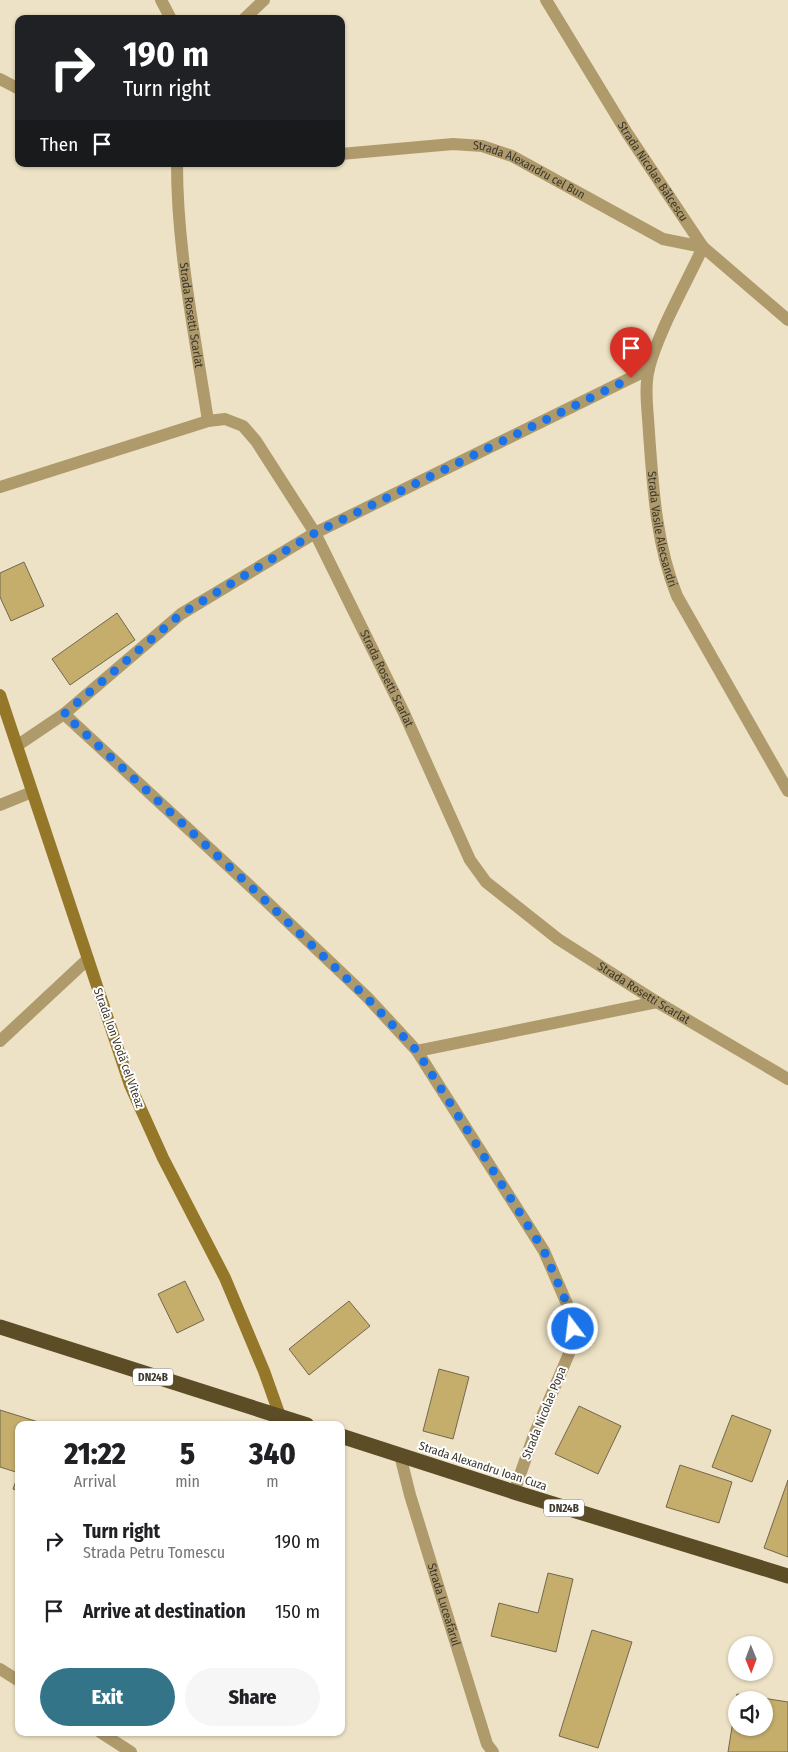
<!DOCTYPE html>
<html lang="en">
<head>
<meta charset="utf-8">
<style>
  body { margin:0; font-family:"Fira Sans Condensed",sans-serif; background:#f6f6f6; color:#202124; height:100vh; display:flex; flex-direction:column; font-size:19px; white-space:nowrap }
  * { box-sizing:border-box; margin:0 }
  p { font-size:16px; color:#757577 }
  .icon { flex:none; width:28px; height:28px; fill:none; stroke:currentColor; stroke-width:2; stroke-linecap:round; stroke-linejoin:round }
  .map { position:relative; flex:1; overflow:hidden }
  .side { position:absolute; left:15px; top:1421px; width:330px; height:315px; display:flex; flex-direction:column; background:#fff; border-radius:10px; box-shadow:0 1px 4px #0004 }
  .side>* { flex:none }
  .top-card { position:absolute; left:15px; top:15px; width:330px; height:152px; border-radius:10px; box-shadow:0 1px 4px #0004; background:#202124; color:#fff; overflow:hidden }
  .needle { width:32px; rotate:179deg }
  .fabs { position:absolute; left:728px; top:1636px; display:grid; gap:10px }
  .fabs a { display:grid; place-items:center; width:45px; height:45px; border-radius:50%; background:#fff; box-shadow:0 1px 4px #0004; font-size:25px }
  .pin { position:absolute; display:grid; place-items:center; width:42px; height:42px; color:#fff; margin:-51px -21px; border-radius:50% 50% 50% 0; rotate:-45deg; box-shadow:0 0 5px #0007 }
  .pin .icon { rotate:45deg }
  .me { position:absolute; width:55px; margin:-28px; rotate:345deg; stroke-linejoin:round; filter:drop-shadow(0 0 4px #0008) }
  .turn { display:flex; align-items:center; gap:18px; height:105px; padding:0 25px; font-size:22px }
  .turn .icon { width:65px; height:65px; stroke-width:2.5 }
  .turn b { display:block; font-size:35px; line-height:42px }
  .then { display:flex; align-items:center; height:48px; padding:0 25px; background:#0003; gap:10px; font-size:19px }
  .eta { display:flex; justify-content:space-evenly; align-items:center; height:85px; text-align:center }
  .eta b { font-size:30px; font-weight:800; line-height:35px }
  .cta { display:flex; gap:10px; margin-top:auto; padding:10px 25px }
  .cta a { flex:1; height:58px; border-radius:30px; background:#347488; color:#fff; font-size:20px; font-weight:800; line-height:58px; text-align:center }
  .cta a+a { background:#f6f6f6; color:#202124 }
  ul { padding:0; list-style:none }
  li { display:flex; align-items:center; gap:15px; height:70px; padding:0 25px }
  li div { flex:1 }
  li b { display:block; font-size:19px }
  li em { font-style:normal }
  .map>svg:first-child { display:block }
  .building { fill:#c5ad6c; stroke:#72684e }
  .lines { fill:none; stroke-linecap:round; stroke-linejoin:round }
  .street { stroke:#af9a6c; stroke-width:12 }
  .secondary { stroke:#957729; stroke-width:12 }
  .highway { stroke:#5d4d26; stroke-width:15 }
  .route { stroke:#1a73e8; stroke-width:9; stroke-dasharray:0 16.2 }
  .labels { text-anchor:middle; stroke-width:4; stroke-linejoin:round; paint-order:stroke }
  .shield { fill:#fff; stroke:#76736b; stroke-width:1 }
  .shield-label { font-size:11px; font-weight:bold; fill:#3c372c }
  .street-label { font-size:12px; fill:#3c372c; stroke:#fff }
</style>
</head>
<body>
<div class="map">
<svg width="788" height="1752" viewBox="0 0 788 1752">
  <rect width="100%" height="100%" fill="#ede2c5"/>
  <g class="building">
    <path d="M24,562l20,44 -33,15 -11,-24v-24z"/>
    <path d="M117,613l18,27 -65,45 -18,-26z"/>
    <path d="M185,1281l19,39 -27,13 -19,-39z"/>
    <path d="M349,1301l21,25 -61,49 -20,-26z"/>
    <path d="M439,1369l30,8 -16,62 -30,-8z"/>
    <path d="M579,1406l42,20 -23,48 -43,-20z"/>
    <path d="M0,1410l48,15h-29v48l-19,-6z"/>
    <path d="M732,1415l39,15 -19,52 -40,-15z"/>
    <path d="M680,1465l52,17 -13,41 -53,-16z"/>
    <path d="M19,1473v18l-6,-2z"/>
    <path d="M788,1480v77l-24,-9z"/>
    <path d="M548,1573l25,6 -17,73 -65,-16 8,-33 39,10z"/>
    <path d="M592,1630l40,12 -34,106 -39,-12z"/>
    <path d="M737,1694l51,8v50h-60l8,-50v26h28v-28h-28z"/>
  </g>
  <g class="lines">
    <g class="street">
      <path d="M161,0l10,19"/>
      <path id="s1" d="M546,0l81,133 76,114 85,73"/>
      <path d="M244,19l20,-19"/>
      <path d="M0,79l19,10"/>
      <path id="s2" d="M341,154l112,-10 29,2 30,10 151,83 40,8"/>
      <path id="s3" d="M177,164c0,86 18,172 31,257"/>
      <path id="s4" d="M703,247c-17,37 -44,83 -54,121 -5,21 -1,44 0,65 4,55 7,111 28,163l111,195"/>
      <path id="s5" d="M0,487l208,-66 17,-2 18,7 13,15 59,92 89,180 66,147 16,22 72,57 99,63 131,77"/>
      <path d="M64,714l117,-100 134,-81 334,-164"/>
      <path d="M18,745l46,-31 186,172 117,111 50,54 127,200 23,53 6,25 -2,20 -37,86 -20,57"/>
      <path d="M0,805l32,-13"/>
      <path d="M0,1041l88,-82"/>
      <path d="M417,1051l240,-49"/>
      <path id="s6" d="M400,1455l10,40 77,249 6,8"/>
      <path d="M0,1669l19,12"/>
      <path d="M100,1732l31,20"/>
    </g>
    <path class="secondary" d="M0,695l130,390 33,73 62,120 39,93 16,45"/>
    <g class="highway">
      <path d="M0,1327l307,98"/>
      <path d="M341,1436l173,56 274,84"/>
    </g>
  </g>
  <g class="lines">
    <path class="route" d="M573,1329l-6,-25 -23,-53 -127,-200 -51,-54 -116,-111 -186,-172 117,-100 134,-81 316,-155"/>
  </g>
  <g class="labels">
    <g class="shield">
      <rect x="133" y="1368.5" width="40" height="17" rx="4"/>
      <rect x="544" y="1499.5" width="40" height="17" rx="4"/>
    </g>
    <g class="shield-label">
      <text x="153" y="1381">DN24B</text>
      <text x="564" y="1512">DN24B</text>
    </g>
    <g class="street-label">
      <text dy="4" stroke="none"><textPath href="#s2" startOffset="194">Strada Alexandru cel Bun</textPath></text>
      <text dy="4" stroke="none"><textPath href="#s1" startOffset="202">Strada Nicolae Bălcescu</textPath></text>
      <text dy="4" stroke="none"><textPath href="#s3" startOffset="152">Strada Rosetti Scarlat</textPath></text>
      <text dy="4" stroke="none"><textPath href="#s4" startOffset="295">Strada Vasile Alecsandri</textPath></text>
      <text dy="4" stroke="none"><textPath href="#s5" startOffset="546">Strada Rosetti Scarlat</textPath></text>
      <text dy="4" stroke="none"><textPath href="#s5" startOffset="966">Strada Rosetti Scarlat</textPath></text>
      <text transform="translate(119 1048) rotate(70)" y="4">Strada Ion Vodă cel Viteaz</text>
      <text transform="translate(544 1413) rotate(-68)" y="4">Strada Nicolae Popa</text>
      <text transform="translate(483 1466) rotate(18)" y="4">Strada Alexandru Ioan Cuza</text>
      <text dy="4" stroke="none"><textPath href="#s6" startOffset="156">Strada Luceafărul</textPath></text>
    </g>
  </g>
</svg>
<div class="fabs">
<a><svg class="needle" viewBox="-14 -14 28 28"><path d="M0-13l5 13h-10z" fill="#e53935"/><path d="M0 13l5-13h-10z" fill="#757577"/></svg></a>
<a><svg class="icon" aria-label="sound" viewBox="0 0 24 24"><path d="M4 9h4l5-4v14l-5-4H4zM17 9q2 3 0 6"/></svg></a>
</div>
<div class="pin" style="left:631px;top:378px;background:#d93025"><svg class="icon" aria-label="arrive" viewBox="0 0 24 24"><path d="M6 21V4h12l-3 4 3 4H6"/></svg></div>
<svg class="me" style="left:573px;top:1329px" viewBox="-20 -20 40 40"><circle r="17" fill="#1a73e8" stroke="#fff" stroke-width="3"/><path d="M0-11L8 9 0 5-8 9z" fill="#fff"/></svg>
<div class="top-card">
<div class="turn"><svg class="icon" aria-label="right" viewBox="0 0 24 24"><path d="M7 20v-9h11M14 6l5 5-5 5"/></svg><div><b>190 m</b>Turn right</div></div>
<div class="then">Then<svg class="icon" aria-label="arrive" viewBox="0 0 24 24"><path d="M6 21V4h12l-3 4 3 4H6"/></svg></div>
</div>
<section class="side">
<div class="eta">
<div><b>21:22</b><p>Arrival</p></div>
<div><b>5</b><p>min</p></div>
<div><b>340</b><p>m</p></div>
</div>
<ul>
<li><svg class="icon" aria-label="right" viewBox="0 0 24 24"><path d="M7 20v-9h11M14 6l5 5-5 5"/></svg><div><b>Turn right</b><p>Strada Petru Tomescu</p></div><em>190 m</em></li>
<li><svg class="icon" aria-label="arrive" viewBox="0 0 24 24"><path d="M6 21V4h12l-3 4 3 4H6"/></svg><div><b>Arrive at destination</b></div><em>150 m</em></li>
</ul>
<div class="cta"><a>Exit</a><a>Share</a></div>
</section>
</div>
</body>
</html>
